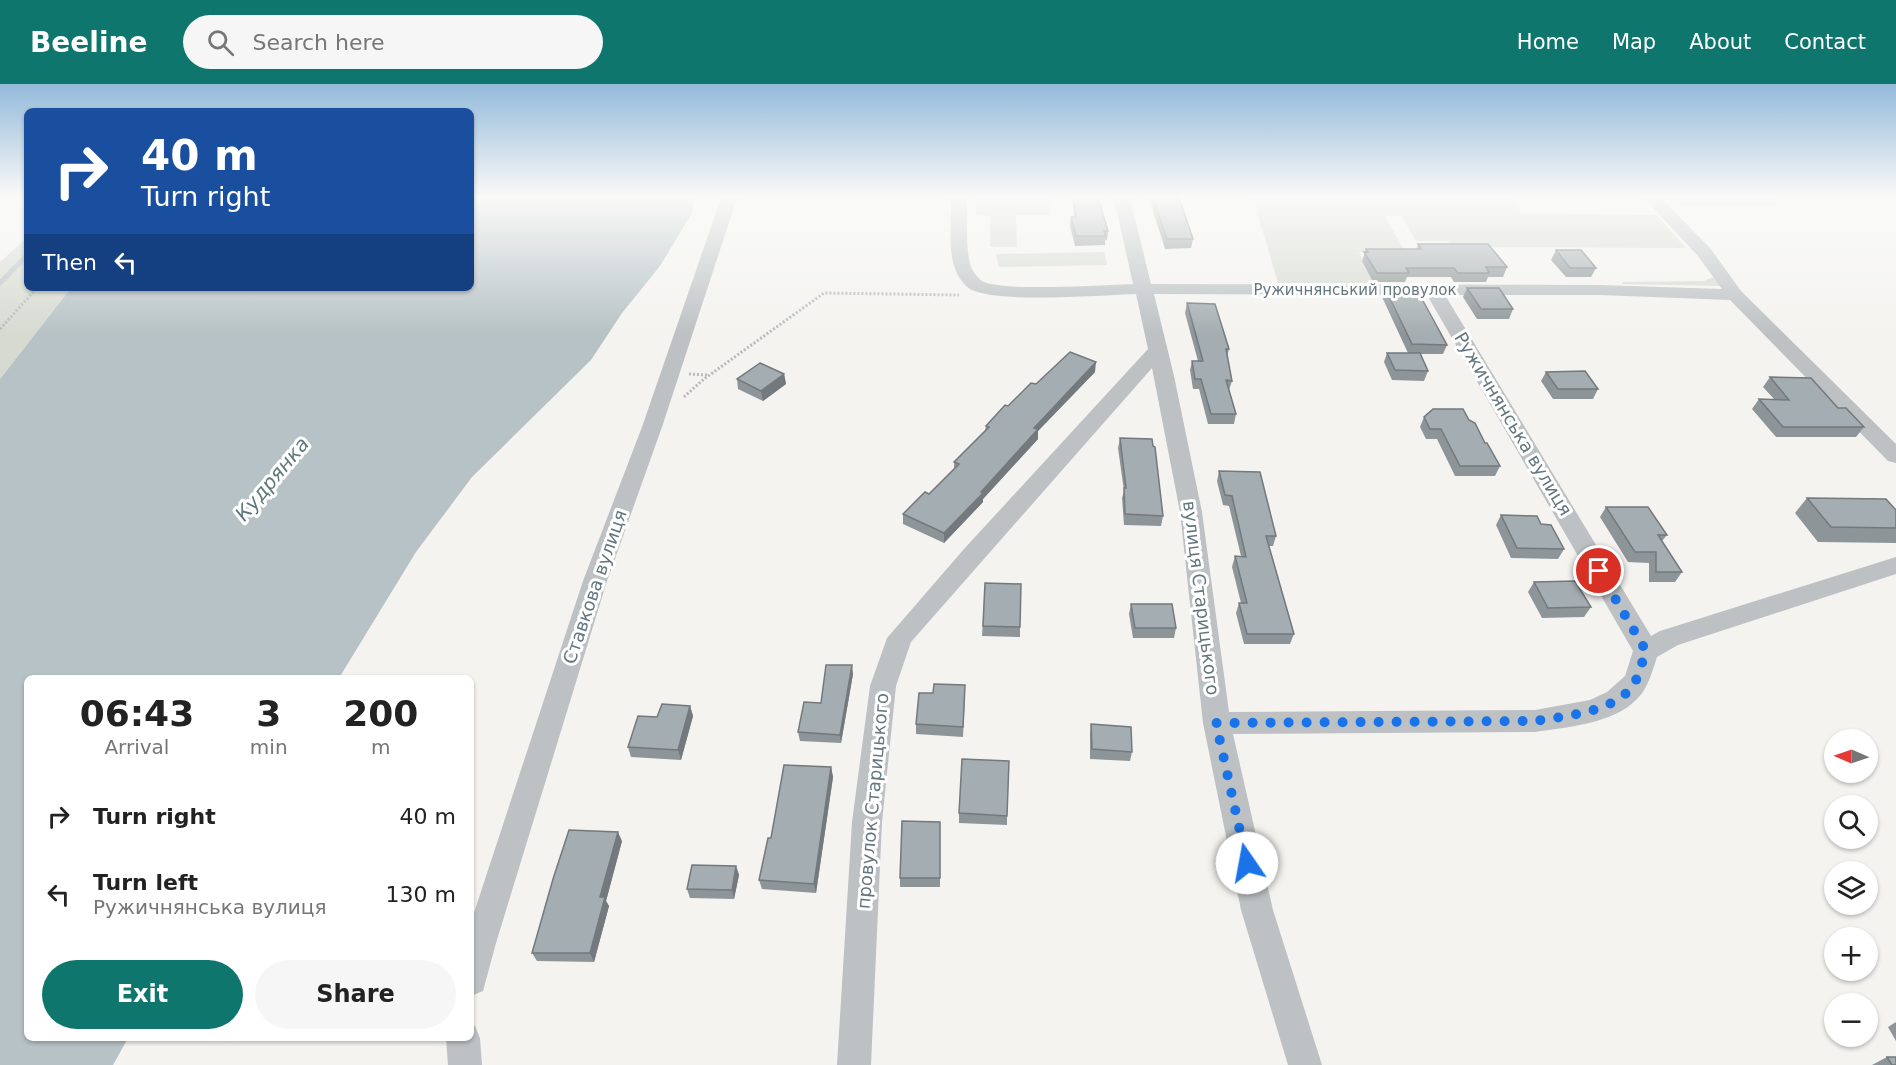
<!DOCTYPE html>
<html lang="en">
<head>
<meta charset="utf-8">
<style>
  body { margin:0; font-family:"DejaVu Sans",sans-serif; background:#f6f6f6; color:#222; height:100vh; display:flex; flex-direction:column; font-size:22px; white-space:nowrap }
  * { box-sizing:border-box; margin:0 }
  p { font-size:20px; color:#767676 }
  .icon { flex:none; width:33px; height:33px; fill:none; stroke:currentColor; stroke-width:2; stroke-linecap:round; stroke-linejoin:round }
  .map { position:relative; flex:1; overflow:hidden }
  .side { position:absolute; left:24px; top:591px; width:450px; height:366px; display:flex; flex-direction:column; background:#fff; border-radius:9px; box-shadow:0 2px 4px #0004 }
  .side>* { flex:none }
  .banner { position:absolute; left:24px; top:24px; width:450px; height:183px; border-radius:9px; box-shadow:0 2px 4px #0004; background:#1a4fa0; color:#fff; overflow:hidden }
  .needle { width:39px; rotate:272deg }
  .tools { position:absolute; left:1824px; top:645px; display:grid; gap:12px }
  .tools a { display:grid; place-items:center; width:54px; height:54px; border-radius:50%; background:#fff; box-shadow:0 2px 4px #0004; font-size:30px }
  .pin { position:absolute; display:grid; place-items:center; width:51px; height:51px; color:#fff; margin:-26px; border:3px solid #fff; border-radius:50%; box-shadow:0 2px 6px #0007 }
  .me { position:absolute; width:66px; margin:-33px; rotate:348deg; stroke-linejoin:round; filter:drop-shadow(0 0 4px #0008) }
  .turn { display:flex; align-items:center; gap:21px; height:126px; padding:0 18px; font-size:27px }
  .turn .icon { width:78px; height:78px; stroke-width:2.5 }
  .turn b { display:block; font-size:42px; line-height:51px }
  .then { display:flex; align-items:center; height:57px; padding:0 18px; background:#0003; gap:12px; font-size:22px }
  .eta { display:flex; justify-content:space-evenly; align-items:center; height:102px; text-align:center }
  .eta b { font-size:36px; font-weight:700; line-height:42px }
  .primary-button { display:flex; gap:12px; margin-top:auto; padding:12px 18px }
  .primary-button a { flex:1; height:69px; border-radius:36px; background:#0f766e; color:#fff; font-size:24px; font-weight:700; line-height:69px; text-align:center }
  .primary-button a+a { background:#f6f6f6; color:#222 }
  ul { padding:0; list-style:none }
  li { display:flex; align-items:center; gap:18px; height:78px; padding:0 18px }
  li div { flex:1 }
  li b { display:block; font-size:22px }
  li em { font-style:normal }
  header { display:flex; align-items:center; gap:36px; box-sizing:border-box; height:84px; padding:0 30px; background:#0f766e; color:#fff }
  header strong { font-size:28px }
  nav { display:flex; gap:33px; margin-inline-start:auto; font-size:21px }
  .search { width:420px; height:54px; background:#f6f6f6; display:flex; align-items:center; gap:15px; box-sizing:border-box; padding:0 21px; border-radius:33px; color:#767676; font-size:22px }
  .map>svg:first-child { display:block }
  .green { fill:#d6dad1 }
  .water { fill:#b6c2c5 }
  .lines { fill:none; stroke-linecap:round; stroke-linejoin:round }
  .stream { stroke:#b6c2c5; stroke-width:5 }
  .path { stroke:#b7babc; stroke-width:3; stroke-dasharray:2 2; stroke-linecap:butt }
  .minor { fill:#bdc1c4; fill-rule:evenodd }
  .wall { fill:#8d9598 }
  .shaded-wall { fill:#73797c }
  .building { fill:#a4adb1; stroke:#73797c; stroke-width:1.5 }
  .route { stroke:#1a73e8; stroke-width:10; stroke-dasharray:0 18 }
  .labels { text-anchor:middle; stroke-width:6; stroke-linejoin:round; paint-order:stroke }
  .far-street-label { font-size:15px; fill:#64767f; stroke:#fff }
  .street-label { font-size:18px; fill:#64767f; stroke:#fff }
  .water-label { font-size:20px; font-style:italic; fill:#60787d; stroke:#fff }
</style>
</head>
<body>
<header>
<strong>Beeline</strong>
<div class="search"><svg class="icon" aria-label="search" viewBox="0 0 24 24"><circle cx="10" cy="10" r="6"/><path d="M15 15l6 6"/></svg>Search here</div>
<nav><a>Home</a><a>Map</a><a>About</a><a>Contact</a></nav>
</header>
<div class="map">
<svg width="1896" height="981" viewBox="0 0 1896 981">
  <rect width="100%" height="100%" fill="#f4f3f0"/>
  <g class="green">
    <path d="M976,114h72l3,17h-35l1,32h-27v-31l-14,-1z"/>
    <path d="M1253,114h258l11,15 135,2 29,33 -234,-1 -4,-6h-32l-14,-25h-17l20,36h-46l15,31h-96z"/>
    <path d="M1668,114h103l8,7h-103z"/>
    <path d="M27,154v50h44l-71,91v-117z"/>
    <path d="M1104,168l3,13 -108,2 -3,-13z"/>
    <path d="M1713,193l5,1 3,8 -99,-2 1,-2 81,-1z"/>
  </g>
  <path class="water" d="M471,114h222l-1,15 -32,53 -38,47 -31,47 -119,117 -56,75 -77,126h-312v360h101l-15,27h-113v-686l71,-91h400z"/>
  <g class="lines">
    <path class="stream" d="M0,199l27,-28"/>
    <g class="path">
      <path d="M0,245l37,-41"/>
      <path d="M689,290l19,1"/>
      <path d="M684,313l20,-18 120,-86 135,2"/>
    </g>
    <g class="minor">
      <path d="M721,114h16l-75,229 -55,154 -111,362 -13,48 -12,5v-74l112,-341 59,-154z"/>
      <path d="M951,114h16c1,19 -3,57 6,73 2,3 7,9 9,10 17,11 125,4 151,3l-19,-86h16l21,86 449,1 122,4 -24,-33 -54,-58h17l49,50 31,43 155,153v19l-8,-2 -158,-161 -130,-5h-155l206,341 9,-5 236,-74v17l-218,71 -21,12c-5,15 -9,31 -20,42 -24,25 -70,28 -102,33l-302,2 40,176 49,155h-34l-47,-155 -38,-187 -23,-211 -28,-144 -241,274 -15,44 -14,136 -11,243h-34l15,-243 18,-136 17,-48 77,-89 184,-200 -12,-55c-35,1 -139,10 -166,-5 -5,-3 -12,-12 -14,-18 -9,-21 -4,-50 -5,-73zM1154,210l273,1 206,356 -8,25 -18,16 -17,8 -55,10 -306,2 -27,-200 -28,-136z"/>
      <path d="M471,940l4,2 5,12 2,27h-34l-2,-27h25z"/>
    </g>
  </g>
  <g class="wall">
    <path d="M1072,114h26l10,33 -1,9h-2v5l-30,1 -5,-20 1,-9h3z"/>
    <path d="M1149,114h30l14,41 -2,9 -26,1z"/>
    <path d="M1418,160l89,23 -4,10h-15l-2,5h-32l-3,-5h-44l-2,5h-32l-11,-21 4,-12h51z"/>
    <path d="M1556,166l40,18 -5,9h-25l-15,-17z"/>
    <path d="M1385,204l62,57 -4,9h-23l8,17 -4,10 -32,-1 -8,-18 3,-9h21l-26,-56z"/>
    <path d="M1467,204l46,21 -4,10h-32l-14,-22z"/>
    <path d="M1187,219l42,46 -2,8 5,24 -3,9 7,24 -2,10h-26l-9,-35h-6l-3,-19 2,-9h6l-13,-48z"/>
    <path d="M1095,288l-57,59v8l-55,60v3l-39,41 -41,-19v-10l26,-20 25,-25v-7l31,-31 1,-5 22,-20 28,-22z"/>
    <path d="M1546,288l52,17 -5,10h-40l-12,-18z"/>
    <path d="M784,290l2,10 -23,17 -25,-12 -1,-10z"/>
    <path d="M1770,293l68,31 26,19 -8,10h-80l-24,-28 7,-10h15l-11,-12z"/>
    <path d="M1424,333l45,3 31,46 -5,10h-40l-18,-37h-11l-6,-12z"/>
    <path d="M1120,354l43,78 -2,10 -37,-1 -2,-27 2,-7 -6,-43z"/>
    <path d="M1219,387l57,65 -3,10h-4l25,88 -4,10h-46l-8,-31 3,-10h2l-9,-36 3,-11h6l-12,-50 -6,-1 -6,-24z"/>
    <path d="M1807,414l89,12v33l-78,-1 -23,-29z"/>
    <path d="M1606,423l61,28 -5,6 20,31 -7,10h-26v-19l-21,-1 -28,-45z"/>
    <path d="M1501,431l40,9 23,25 -6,10 -47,-1 -15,-33z"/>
    <path d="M1534,498l57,25 -7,10 -42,1 -14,-26z"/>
    <path d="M985,499l35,44v10l-38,-1z"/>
    <path d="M1131,520l45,24 -2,10h-41l-4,-24z"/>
    <path d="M853,590l-12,69 -41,-2 -2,-9 23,-29z"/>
    <path d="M965,611l-2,42 -47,-3v-10z"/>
    <path d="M690,622l3,10 -12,44 -50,-3 -3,-10 29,-30z"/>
    <path d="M1091,640l41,28 -2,9 -40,-2v-25z"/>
    <path d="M831,683l2,10 -17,116 -54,-4 -3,-9 12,-42z"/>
    <path d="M959,729l48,3v9l-48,-2z"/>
    <path d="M940,738v65h-40v-9z"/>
    <path d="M622,757l-16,60 3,5 -15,56 -57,-1 -5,-8z"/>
    <path d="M736,782l3,9 -5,24 -44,-1 -3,-9z"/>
    <path d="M1896,938v19l-8,-14z"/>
    <path d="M1887,973l9,8h-24z"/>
  </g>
  <g class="shaded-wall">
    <path d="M1096,278l-1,10 -57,59v8l-55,60v3l-39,41v-10l37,-41 53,-64z"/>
    <path d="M784,290l2,10 -23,17 -2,-10z"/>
    <path d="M852,581l1,9 -12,69 -1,-8z"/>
    <path d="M690,622l3,10 -12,44 -3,-10z"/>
    <path d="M831,683l2,10 -17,116 -2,-9z"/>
    <path d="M618,748l4,9 -16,60 3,5 -15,56 -4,-9 10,-56z"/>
    <path d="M736,782l3,9 -5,24 -2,-9z"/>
  </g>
  <g class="building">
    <path d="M1074,114h24l10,33h-4l2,5h-30l-5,-19h5z"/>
    <path d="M1153,114h26l14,41h-26z"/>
    <path d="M1418,160h70l19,23h-21l3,6h-31l-4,-5h-48l3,5h-32l-13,-21h4l-2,-3h55z"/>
    <path d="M1556,166h25l15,18h-26z"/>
    <path d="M1385,204h31l31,57 -35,-1z"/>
    <path d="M1467,204h32l14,21h-32z"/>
    <path d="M1187,219l28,1 14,45h-3l6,32 -6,-1 10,34h-25l-10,-35h-6l-3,-18h11z"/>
    <path d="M1070,268l26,10 -62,66 4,1 -57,63 2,1 -39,40 -41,-19 22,-22 4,2 30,-30 -5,-2 35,-35 -3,-1 19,-21 3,1 23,-23 5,1z"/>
    <path d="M1387,269h33l8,18 -33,-1z"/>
    <path d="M760,279l24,11 -23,17 -24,-12z"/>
    <path d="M1585,287l13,18h-40l-12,-17z"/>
    <path d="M1770,293l41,1 27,30h8l18,19h-81l-24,-28 30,1z"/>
    <path d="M1433,325h30l6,11 6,3 10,20h2l13,23h-40l-19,-37h-11l-6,-12z"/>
    <path d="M1120,354l32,1 1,7 2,1 8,69 -38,-2 -1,-26h2z"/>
    <path d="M1219,387l41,1 16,64h-10l28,98h-47l-8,-31h8l-12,-47 11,1 -14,-61 -7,-1z"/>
    <path d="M1807,414l79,1 10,11v18l-65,-1z"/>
    <path d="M1606,423h42l19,28h-9l24,37h-26v-20h-21z"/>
    <path d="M1501,431l36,1 4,8 10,1 13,24 -47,-1z"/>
    <path d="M1575,497l16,26 -43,1 -14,-26z"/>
    <path d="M985,499l36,1 -1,43 -37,-1z"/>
    <path d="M1131,520h41l4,24h-41z"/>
    <path d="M826,581h26l-12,70 -42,-3 6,-30 17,1z"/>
    <path d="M934,600l31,1 -2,42 -47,-3 3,-31h14z"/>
    <path d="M662,620l28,2 -12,44 -50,-3 10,-31 19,1z"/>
    <path d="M1091,640l40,3 1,25 -40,-3z"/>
    <path d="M962,675l47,2 -2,55 -48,-3z"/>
    <path d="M784,681l47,2 -17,117 -55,-4 9,-42h3z"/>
    <path d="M902,737l38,1v56h-40z"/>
    <path d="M569,746l49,2 -18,65h5l-15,56h-58l21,-74z"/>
    <path d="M692,781l44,1 -4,24 -45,-1z"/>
    <path d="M1887,973h9v8h-4z"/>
  </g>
  <linearGradient id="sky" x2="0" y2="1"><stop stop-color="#94bada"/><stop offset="0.45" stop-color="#fafaf8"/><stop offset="1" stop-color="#fafaf8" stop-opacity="0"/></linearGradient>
  <rect width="1896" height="251" fill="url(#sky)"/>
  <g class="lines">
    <path class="route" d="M1247,779l-31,-140 319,-2c30,-5 84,-9 100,-39 5,-9 7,-21 11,-31l-47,-80"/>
  </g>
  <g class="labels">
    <g class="far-street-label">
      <text x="1355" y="211">Ружичнянський провулок</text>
    </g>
    <g class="street-label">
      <text transform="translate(1513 340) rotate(59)" y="6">Ружичнянська вулиця</text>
      <text transform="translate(595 503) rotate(-71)" y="6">Ставкова вулиця</text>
      <text transform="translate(1201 514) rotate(83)" y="6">вулиця Старицького</text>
      <text transform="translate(873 717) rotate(-85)" y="6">провулок Старицького</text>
    </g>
    <g class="water-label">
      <text transform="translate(272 395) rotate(-50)" y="7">Кудрянка</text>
    </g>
  </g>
</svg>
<div class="tools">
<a><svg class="needle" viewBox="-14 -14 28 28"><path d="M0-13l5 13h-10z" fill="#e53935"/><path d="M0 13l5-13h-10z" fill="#767676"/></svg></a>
<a><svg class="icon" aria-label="search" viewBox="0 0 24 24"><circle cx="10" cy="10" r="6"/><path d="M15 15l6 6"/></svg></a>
<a><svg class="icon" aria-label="layers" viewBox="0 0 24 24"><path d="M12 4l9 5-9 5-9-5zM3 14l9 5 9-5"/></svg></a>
<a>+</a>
<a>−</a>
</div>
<div class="pin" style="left:1599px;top:487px;background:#d93025"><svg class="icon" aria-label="arrive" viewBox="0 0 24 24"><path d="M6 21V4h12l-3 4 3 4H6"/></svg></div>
<svg class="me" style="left:1247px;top:779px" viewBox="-20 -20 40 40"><circle r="19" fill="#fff"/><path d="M0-13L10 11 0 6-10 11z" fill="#1a73e8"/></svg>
<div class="banner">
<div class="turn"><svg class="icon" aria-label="right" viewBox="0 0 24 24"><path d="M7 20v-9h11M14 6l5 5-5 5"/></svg><div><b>40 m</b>Turn right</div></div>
<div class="then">Then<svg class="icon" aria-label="left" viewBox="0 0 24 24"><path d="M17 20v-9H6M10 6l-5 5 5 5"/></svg></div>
</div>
<section class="side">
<div class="eta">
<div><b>06:43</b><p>Arrival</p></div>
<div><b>3</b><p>min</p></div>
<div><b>200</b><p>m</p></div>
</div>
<ul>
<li><svg class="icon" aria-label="right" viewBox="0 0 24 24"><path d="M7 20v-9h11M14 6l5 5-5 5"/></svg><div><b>Turn right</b></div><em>40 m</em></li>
<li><svg class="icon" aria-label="left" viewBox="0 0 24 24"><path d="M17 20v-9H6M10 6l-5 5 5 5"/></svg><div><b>Turn left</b><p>Ружичнянська вулиця</p></div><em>130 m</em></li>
</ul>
<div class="primary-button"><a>Exit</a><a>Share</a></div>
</section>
</div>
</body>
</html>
